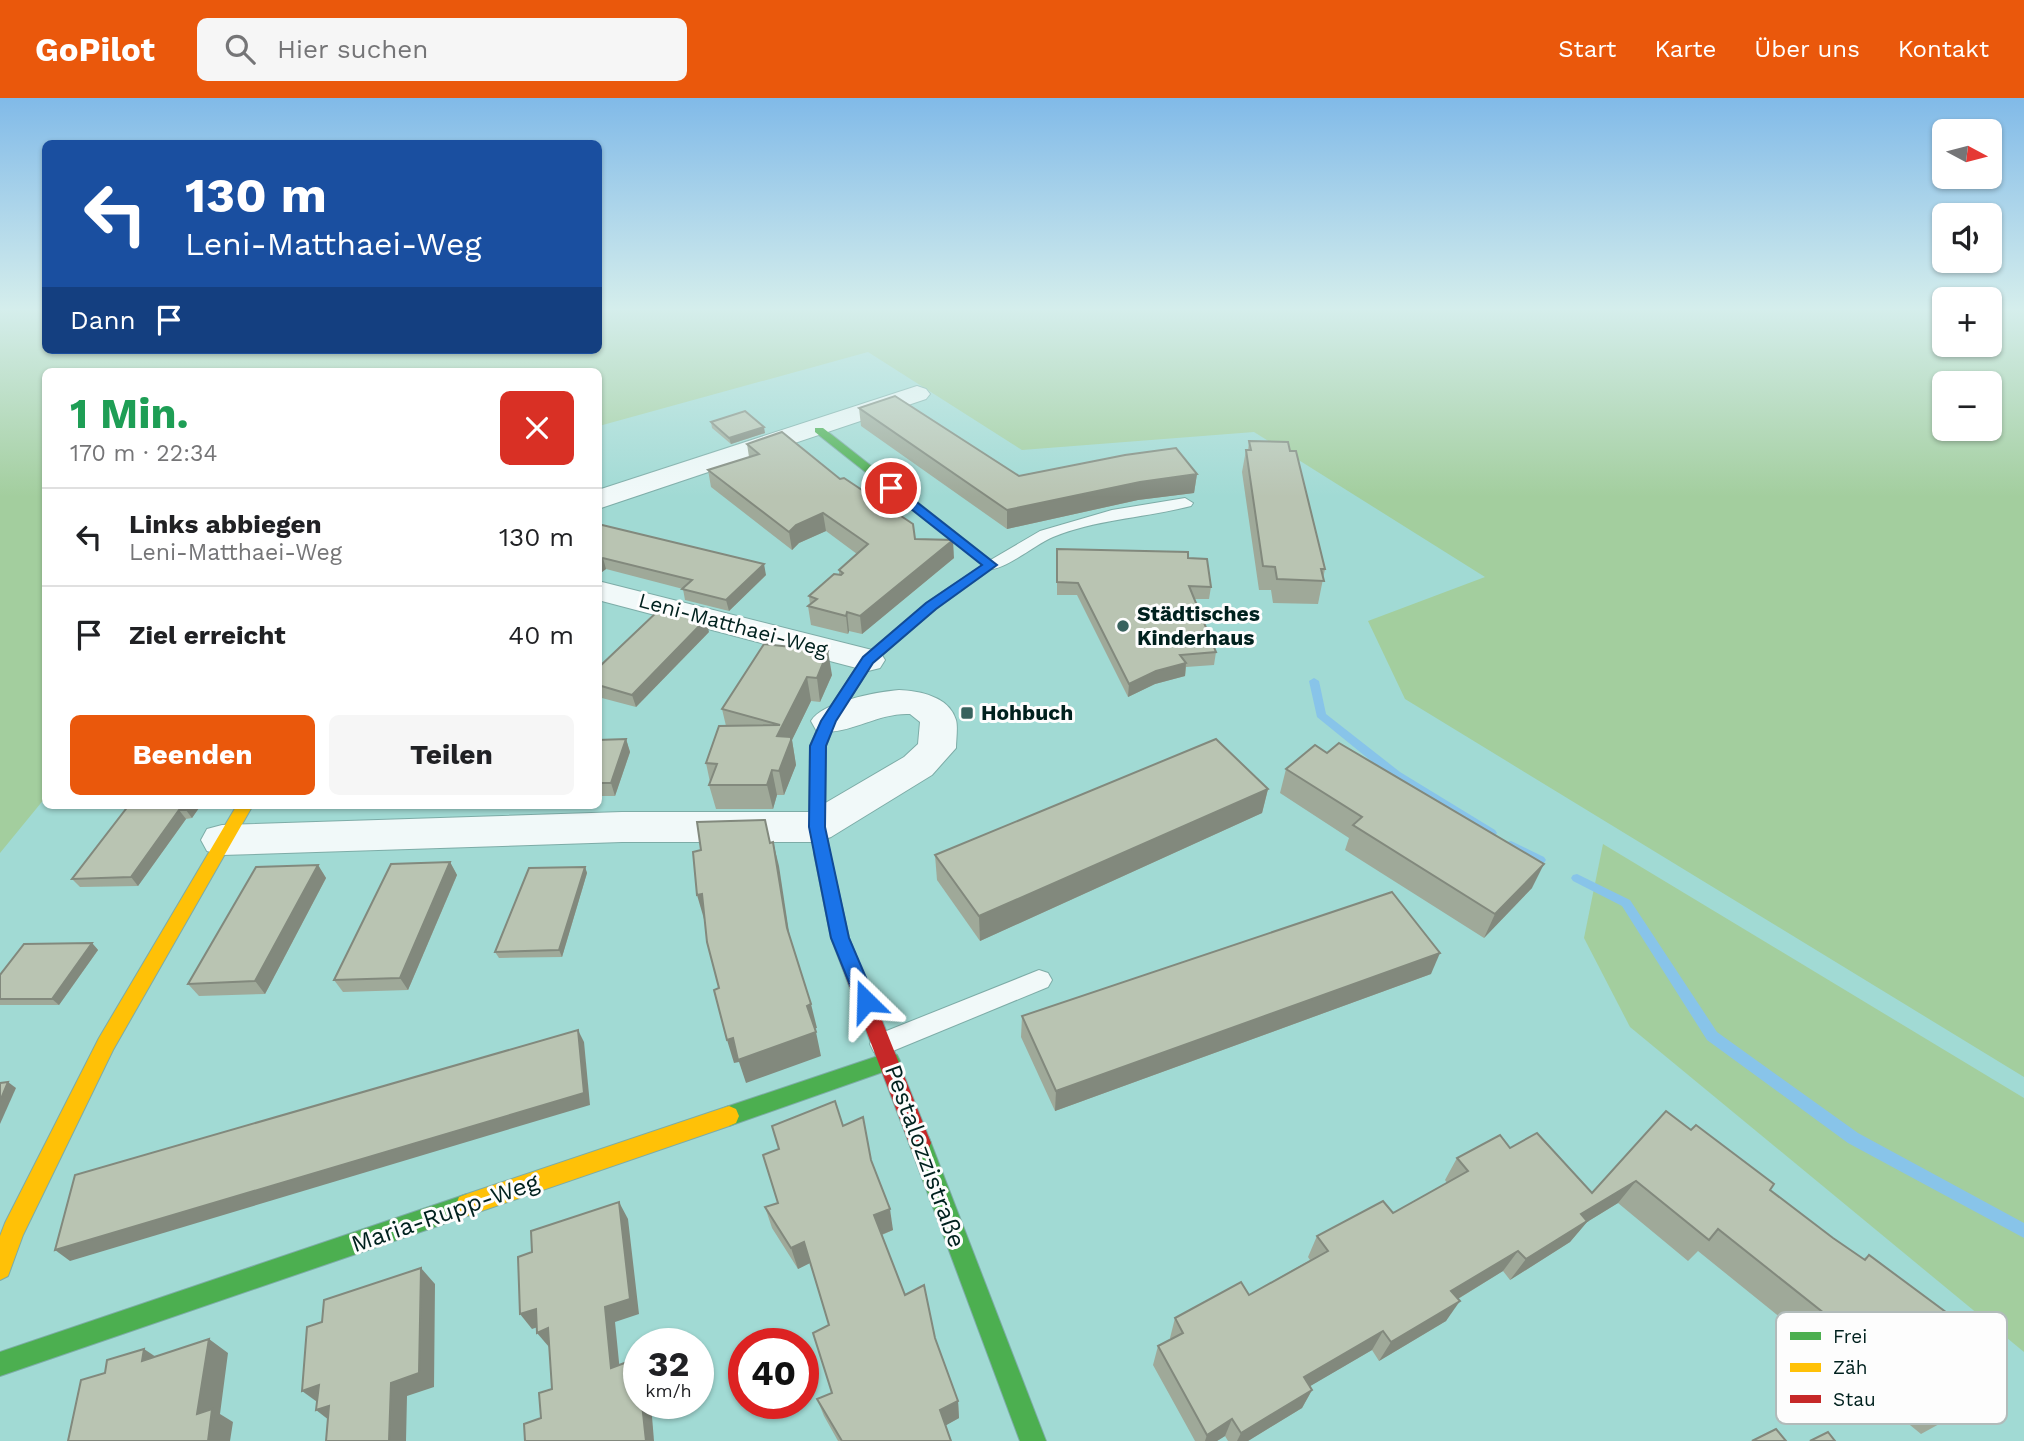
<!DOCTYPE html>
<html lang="de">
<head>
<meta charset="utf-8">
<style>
  body { margin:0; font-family:"Work Sans",sans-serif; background:#f6f6f6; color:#202124; height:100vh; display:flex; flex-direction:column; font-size:26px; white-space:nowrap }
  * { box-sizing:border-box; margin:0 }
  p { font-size:23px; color:#757577 }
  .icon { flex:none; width:38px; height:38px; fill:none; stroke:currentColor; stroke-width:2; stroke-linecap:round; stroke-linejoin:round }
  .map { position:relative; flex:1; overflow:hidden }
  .panel { position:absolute; left:42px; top:270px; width:560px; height:441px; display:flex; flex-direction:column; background:#fff; border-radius:10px; box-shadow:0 2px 5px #0004 }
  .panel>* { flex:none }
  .guide { position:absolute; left:42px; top:42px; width:560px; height:214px; border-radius:10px; box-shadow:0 2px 5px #0004; background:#1a4fa0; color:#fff; overflow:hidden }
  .needle { width:46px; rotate:97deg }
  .controls { position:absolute; left:1932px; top:21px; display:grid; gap:14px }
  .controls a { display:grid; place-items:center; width:70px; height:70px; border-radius:10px; background:#fff; box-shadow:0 2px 5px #0004; font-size:35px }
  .speed { position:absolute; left:623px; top:1230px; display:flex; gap:14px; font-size:35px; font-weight:700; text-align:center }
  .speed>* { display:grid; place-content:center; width:91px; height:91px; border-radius:50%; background:#fff; box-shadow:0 2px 5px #0004; line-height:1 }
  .speed small { font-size:18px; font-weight:400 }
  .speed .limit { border:10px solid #d22; background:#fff; color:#111 }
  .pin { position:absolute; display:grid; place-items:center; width:60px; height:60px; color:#fff; margin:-30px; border:4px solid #fff; border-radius:50%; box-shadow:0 2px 7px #0007 }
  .me { position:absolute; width:77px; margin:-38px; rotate:338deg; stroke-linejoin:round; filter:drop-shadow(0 0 5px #0008) }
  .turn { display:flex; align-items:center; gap:24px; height:147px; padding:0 28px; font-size:32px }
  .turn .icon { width:91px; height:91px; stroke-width:2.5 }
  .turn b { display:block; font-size:49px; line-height:60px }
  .then { display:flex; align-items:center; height:66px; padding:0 28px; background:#0003; gap:14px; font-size:26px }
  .round { display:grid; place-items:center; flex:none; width:74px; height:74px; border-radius:10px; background:#f6f6f6 }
  .overview { display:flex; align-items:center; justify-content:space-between; height:119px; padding:0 28px }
  h1 { font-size:42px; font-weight:700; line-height:52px; color:#1e9e55 }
  .button { display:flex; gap:14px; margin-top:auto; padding:14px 28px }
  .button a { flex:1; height:80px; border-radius:10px; background:#ea580c; color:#fff; font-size:28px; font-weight:700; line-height:80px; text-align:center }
  .button a+a { background:#f6f6f6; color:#202124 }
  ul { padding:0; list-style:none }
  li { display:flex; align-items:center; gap:21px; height:98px; padding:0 28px; border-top:2px solid #e0e0e0 }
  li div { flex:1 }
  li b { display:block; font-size:26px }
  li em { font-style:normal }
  header { display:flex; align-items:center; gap:42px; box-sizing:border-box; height:98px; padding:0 35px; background:#ea580c; color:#fff }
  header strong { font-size:33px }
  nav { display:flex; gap:38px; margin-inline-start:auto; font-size:24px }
  .search { width:490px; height:63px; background:#f6f6f6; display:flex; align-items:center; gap:18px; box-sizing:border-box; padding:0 24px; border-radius:10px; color:#757577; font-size:26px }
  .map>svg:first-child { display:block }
  .green { fill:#a3ce9e; fill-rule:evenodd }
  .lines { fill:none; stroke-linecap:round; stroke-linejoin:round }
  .stream { fill:#88c4e9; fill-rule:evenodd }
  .lane-casing { stroke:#7daca7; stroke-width:2 }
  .street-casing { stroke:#7daca7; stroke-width:2 }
  .fast-casing { stroke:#7daca7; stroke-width:2 }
  .slow-casing { stroke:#7daca7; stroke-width:2 }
  .jam-casing { stroke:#7daca7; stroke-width:2 }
  .lane { fill:#f1f9f9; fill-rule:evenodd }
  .street { fill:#f1f9f9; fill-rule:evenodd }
  .fast { fill:#4caf50; fill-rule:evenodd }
  .slow { fill:#ffc107; fill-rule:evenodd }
  .jam { fill:#c62828; fill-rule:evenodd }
  .wall { fill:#9fa999 }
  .shaded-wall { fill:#82897d }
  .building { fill:#b9c4b2; stroke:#82897d; stroke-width:2 }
  .route { fill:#1a73e8; stroke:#114b97; stroke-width:2 }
  .poi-dot { fill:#38625e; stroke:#fdfdfd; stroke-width:2.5 }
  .labels { text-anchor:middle; stroke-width:6; stroke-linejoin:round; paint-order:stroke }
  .poi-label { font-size:21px; font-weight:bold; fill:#00211e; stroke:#fdfdfd; text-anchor:start }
  .street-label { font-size:21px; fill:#00211e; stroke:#fdfdfd }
  .near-street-label { font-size:24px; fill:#00211e; stroke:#fdfdfd }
  .key { fill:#fdfdfd; stroke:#b1bbba; stroke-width:2 }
  .key-label { font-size:19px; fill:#00211e }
</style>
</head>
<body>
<header>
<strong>GoPilot</strong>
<div class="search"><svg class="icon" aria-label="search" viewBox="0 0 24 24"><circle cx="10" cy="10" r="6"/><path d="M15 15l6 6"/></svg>Hier suchen</div>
<nav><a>Start</a><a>Karte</a><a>Über uns</a><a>Kontakt</a></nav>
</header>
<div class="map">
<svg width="2024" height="1343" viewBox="0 0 2024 1343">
  <rect width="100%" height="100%" fill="#a1dad4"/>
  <g class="green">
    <path d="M0,211h45l1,41h552l1,-41h1345v36h46v-36h34v768l-619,-378 -37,-78 117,-44 -231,-145 -232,18 -154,-98 -269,74 -1,-55h-552l-1,427 -45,55zM1944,285h46v46h-46z"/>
    <path d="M1603,746l421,254v254l-394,-325 -46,-89z"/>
  </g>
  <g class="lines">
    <g class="stream">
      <path d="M1314,580l5,3 7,33 74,58 95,58 2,3 -2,3h-8l-95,-58 -75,-61 -8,-36z"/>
      <path d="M1511,743l33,16 2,3 -2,3h-8l-29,-15 -2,-3 2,-3z"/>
      <path d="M1577,776l53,26 87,132 141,101 166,90v15l-176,-95 -141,-103 -85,-134 -49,-25 -2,-3 2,-3z"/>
    </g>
    <g class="lane-casing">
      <g id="lane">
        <path d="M1185,400l8,5 -2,3c-46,12 -94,13 -138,31 -18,7 -50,36 -68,32l-3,-4 58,-34 72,-21z"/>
        <path d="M1039,872l9,3 4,7 -4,7 -165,68 -9,-3 -4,-8 4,-8z"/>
      </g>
    </g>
    <g class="street-casing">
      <g id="street">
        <path d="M917,288l9,3 4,5 -4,5 -328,110v-19z"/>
        <path d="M598,483l282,71 5,8 -5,8 -12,3 -270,-71z"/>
        <path d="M899,592c20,1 50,6 57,30 2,7 0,20 0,28l-24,27 -101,62 -14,5h-195l-400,13 -15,-4 -6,-11 6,-11 15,-4 400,-13h188l94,-55 14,-13 2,-22 -10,-8c-33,-2 -65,24 -94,16l-5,-9c11,-19 65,-29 88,-31z"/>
      </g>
    </g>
    <g class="fast-casing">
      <g id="fast">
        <path d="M815,330h8l174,137 -61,44 -63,54 -37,58 -10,25 -1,81 5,26 -2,4h-12l-7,-30 1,-81 11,-25 42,-64 63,-54 57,-38 -168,-133z"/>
        <path d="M890,954l7,3 3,6 -3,6 -168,59 -7,-3 -3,-7 3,-7 7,-3z"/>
        <path d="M920,1035l8,3 3,7 115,298h-26l-111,-298 3,-7z"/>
        <path d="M467,1096l8,3 3,8 -3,8 -8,3 -467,160v-24z"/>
      </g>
    </g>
    <g class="slow-casing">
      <g id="slow">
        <path d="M237,707h16l-140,245 -90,185 -15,41 -8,4v-44l5,-13 94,-185z"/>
        <path d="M729,1008l7,3 3,7 -3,7 -7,3 -262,90 -8,-3 -3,-8 3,-8 8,-3z"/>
      </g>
    </g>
    <g class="jam-casing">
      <path id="jam" d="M822,749l6,2 2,4 19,85 82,205 -3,7 -8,3 -8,-3 -3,-7 -78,-205 -17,-85 2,-4z"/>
    </g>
    <use href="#lane" class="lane"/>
    <use href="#street" class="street"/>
    <use href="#fast" class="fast"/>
    <use href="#slow" class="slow"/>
    <use href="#jam" class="jam"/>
  </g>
  <g class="wall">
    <path d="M859,310l160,68 178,-2 -3,19 -56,7 -131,29 -146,-103z"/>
    <path d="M711,324l54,11 -34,11 -19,-16z"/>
    <path d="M1249,343l41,10 35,118 -7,35 -45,-1 -2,-13h-12l-17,-118 4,-22h2z"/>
    <path d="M747,346l168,95 39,19 -92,76 -13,-3 -1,3 -37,-9 -3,-19 2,-1 -1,-9 30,-21v-5l18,-16 -31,-23 -27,12 -7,7 -81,-63 -3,-17 41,-13z"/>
    <path d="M598,426l168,51 -37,36 -44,-11 -2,-11 -77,-20 -8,6z"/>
    <path d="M1057,451l131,9 23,29 -2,12h-15l22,53 -2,13 -28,2 -1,9 -30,8 -27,13 -51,-102h-20z"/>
    <path d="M709,534l-73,75 -38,-10v-29z"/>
    <path d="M764,546l68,31 -12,27 -9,-1 -19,39 4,25 -12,30h-7l-4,14h-57l-7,-24 1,-3 -4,-19 20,-37 -4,-17z"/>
    <path d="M626,641l4,13 -15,44h-17v-56z"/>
    <path d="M1327,655l205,135 -48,50 -139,-88 4,-12 -69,-45 6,-24z"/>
    <path d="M1268,691l-6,24 -282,128 -43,-61 -2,-25z"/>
    <path d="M129,707h72l-9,13 -6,1 -48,67 -58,1 -8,-8z"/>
    <path d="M450,764l7,13 -49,115 -65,2 -9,-12z"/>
    <path d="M318,767l8,13 -61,116 -66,2 -11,-12z"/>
    <path d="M585,769l2,6 -25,84 -63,1 -4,-6z"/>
    <path d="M92,845l6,7 -39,55h-59v-30z"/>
    <path d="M1431,876l-376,137 -34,-74 1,-21z"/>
    <path d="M1666,1013l167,127 30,21 6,-4 89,76 -6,86 -31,17 -38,-31 -12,7 -66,-53 8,-13 -115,-93 -10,10 -70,-58 -31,19 -17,20 -60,38 -7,-9 -45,28 -12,22 -67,40 -7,-11 -62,36 2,4 -10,18 -54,33h-20l-3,-5 -8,5h-22l-42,-76 5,-19 13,-7 -1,-1 5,-20 74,-23 61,-35 -2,-3 9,-21 76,-23 54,-30 -2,-3 12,-22 53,-10 82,45z"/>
    <path d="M843,1028l28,34 22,70 -11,5 23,60 30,43 23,63 1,17 -13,7 5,16h-113l-14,-25 -7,-17 15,-6 -3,-68 -19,-62 -12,6 -26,-41 -7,-21 13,-4z"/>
  </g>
  <g class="shaded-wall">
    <path d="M764,329l1,6 -34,11 -2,-6z"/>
    <path d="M1197,376l-3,19 -56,7 -131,29v-19l133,-28z"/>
    <path d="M823,415l3,18 -27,12 -7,7 -3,-18 7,-7z"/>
    <path d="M953,442l1,18 -92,76 -2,-18z"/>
    <path d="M603,460l3,11 -8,6v-13z"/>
    <path d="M764,466l2,11 -37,36 -3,-11z"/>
    <path d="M847,514l2,19 -1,3 -2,-18z"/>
    <path d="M706,521l3,13 -73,75 -4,-12z"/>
    <path d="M828,553l4,24 -12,27 -3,-24z"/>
    <path d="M1186,565l-1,13 -30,8 -27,13 1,-13 27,-13z"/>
    <path d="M807,579l4,24 -19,39 4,25 -12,30 -5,-24 -2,-35z"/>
    <path d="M626,641l4,13 -15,44 -4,-13z"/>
    <path d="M772,672l5,25 -4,14 -6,-24z"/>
    <path d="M1268,691l-6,24 -282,128 -1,-25z"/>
    <path d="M189,707h12l-9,13 -6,-8z"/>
    <path d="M179,712l7,9 -48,67 -7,-9z"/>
    <path d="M773,744l6,24 13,86 -5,-24z"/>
    <path d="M450,764l7,13 -49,115 -8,-12z"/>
    <path d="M1544,766l-12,24 -48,50 11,-24z"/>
    <path d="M318,767l8,13 -61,116 -10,-13z"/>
    <path d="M585,769l2,6 -25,84 -3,-7z"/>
    <path d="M702,796l8,24 -6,1 -7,-24z"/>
    <path d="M92,845l6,7 -39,55 -7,-6z"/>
    <path d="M1440,855l-9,21 -376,137 1,-20z"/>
    <path d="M811,906l6,24 -5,1 -5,-23z"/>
    <path d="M578,932l6,12 6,63 -520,156 -15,-11z"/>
    <path d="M816,934l5,24 -75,27 -7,-21 -5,1 -7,-23 6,-2z"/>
    <path d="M8,984l8,6 -16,36v-23z"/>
    <path d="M1636,1083l-18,22 -31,19 -17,20 -60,38 16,-21 55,-45z"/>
    <path d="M619,1104l9,17 11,95 -24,8 6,60 -10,-14 -6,-61z"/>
    <path d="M890,1111l3,21 -15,6 -4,-21z"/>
    <path d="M804,1144l6,21 -12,6 -7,-21z"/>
    <path d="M1518,1153l-15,20 -65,40 13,-20z"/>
    <path d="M421,1170l14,16 -1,103 -27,9 -1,45h-17l2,-58z"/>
    <path d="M1460,1203l-14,20 -67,40 12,-19z"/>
    <path d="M536,1211l11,15 -15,5 -12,-15z"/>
    <path d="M548,1230l1,19 -12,-14z"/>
    <path d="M1383,1233l-11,19 -77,45 9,-18z"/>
    <path d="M209,1241l19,14 -8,61 13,8 -3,19h-22l-11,-27z"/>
    <path d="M144,1251l21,14 -23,-2z"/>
    <path d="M319,1287l1,19 -18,-13z"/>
    <path d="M1312,1292l-10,18 -54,33h-11l4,-8z"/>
    <path d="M958,1303l1,17 -16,9 -3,-17z"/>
    <path d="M642,1306h9l3,37h-8z"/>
    <path d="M329,1308l5,18 -18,-14z"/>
    <path d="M1232,1321l-7,17 -8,5h-12l2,-6z"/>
  </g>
  <g class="building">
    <path d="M895,298l124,80 106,-21 51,-7 21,26 -57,8 -133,28 -148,-102z"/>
    <path d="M745,313l19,16 -35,11 -18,-16z"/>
    <path d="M782,334l58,47 4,-1 69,46 2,15 38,1 -93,76 -13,-4 -1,4 -38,-10 9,-7 -8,-3 25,-22 7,1 2,-2 -4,-3 29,-26 -45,-31 -27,12 -7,7 -81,-62 51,-16 -12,-10z"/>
    <path d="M1249,343l39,1 2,9h6l29,118h-4l3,12 -47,-2 -2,-12 -12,-1 -17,-116h5z"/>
    <path d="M598,426l166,40 -38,36 -44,-11 10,-9 -89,-22 -5,4z"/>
    <path d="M1057,451l131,3v6l19,1 4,28 -22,-1 27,66 -36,3 6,8 -30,8 -27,13 -51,-101 -21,-1z"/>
    <path d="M661,510l45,11 -74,76 -34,-10v-17z"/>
    <path d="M764,546l64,7 -11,27 -10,-1 -30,59 14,1v3l-12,31 -7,-1 -5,15h-58l8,-21 -11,-1 13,-37 61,-1 -58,-16z"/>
    <path d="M626,641l-15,44h-13v-43z"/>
    <path d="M1216,641l52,50 -289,127 -44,-61z"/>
    <path d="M1339,645l205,121 -49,50 -142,-89 9,-8 -76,-48 29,-24 12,8z"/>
    <path d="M129,707h60l-3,5h-7l-48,67 -59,2z"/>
    <path d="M765,722l5,23 3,-1 14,86 24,76 -4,2 9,26 -78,28 -5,-22 -6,2 -13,-50 5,-2 -12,-46 -5,-48 -5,1 -4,-43 8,-2 -4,-28z"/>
    <path d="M450,764l-50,116 -66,2 57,-116z"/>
    <path d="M318,767l-63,116 -67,3 68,-117z"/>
    <path d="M585,769l-26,83 -64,2 34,-84z"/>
    <path d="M1392,794l48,61 -384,138 -34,-75z"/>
    <path d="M92,845l-40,56h-52v-24l24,-31z"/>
    <path d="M578,932l6,63 -529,157 20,-75z"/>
    <path d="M8,984l-8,19v-18z"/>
    <path d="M835,1003l8,25 20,-9 8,43 19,49 -16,6 31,80 19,-10 11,53 23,63 -18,9 11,31h-109l-25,-42 15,-6 -19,-60 16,-8 -25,-83 -13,6 -26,-41 13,-4 -15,-48 16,-6 -7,-23z"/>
    <path d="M1666,1013l25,19 5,-5 78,59 -4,6 63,48 32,22 4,-5 93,69 -4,7 31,23 -37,63 -44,-36 -7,12 -69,-55 7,-13 -121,-96 -9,11 -73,-59 -55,33 6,7 -61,38 -8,-8 -67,40 9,10 -69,41 -8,-11 -79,46 8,13 -71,43 -9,-14 -25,16 -49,-89 25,-13 -8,-15 66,-36 8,13 79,-44 -11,-15 66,-35 10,12 75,-42 -11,-13 43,-23 10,13 27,-15 55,60z"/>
    <path d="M619,1104l11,97 -25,8 6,61 27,-10 1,46h3l4,37h-121l-1,-17 17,-6 -2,-25 13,-4 -4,-61 -11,5 -1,-24 -16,5 -2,-57 14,-5 -1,-21z"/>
    <path d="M421,1170l-2,105 -28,10 -2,58h-63l3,-35 -13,4 3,-25 -17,6 5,-64 15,-5 2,-22z"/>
    <path d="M209,1241l-12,75 15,-5 -4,32h-140l13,-61 24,-7 2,-13 37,-11 -2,12z"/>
    <path d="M1776,1331l10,12h-34z"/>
    <path d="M1828,1334l7,9h-25z"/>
  </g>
  <linearGradient id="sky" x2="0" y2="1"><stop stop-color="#81bae8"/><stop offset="0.53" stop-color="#d5eeec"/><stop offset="1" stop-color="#d5eeec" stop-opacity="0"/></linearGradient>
  <rect width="2024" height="399" fill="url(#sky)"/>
  <path class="route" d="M887,387h8l102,80 -61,44 -63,54 -37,58 -10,25 -1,81 24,111 27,63 -3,6h-14l-28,-69 -22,-111 1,-81 11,-25 42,-64 63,-54 56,-38 -95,-75z"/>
  <g class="poi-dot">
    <circle cx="1123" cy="528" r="7"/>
    <rect x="960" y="608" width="14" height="14" rx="3.5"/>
  </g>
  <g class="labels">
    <g class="poi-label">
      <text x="1137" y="523">Städtisches<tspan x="1137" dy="24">Kinderhaus</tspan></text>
      <text x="981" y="622">Hohbuch</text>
    </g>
    <g class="street-label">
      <text transform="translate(733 527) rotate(15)" y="7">Leni-Matthaei-Weg</text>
    </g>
    <g class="near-street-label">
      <text transform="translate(925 1058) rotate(70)" y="8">Pestalozzistraße</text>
      <text transform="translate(445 1115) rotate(-19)" y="8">Maria-Rupp-Weg</text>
    </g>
  </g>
  <rect x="1776" y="1214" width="231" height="112" rx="10" class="key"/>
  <rect x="1790" y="1234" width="31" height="8" fill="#4caf50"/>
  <rect x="1790" y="1265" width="31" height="9" fill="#ffc107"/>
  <rect x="1790" y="1297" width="31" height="8" fill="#c62828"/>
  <g class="key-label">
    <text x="1833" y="1245">Frei</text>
    <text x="1833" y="1276">Zäh</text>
    <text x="1833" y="1308">Stau</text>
  </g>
</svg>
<div class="controls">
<a><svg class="needle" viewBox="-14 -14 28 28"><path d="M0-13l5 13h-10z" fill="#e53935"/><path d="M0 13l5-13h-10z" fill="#757577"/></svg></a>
<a><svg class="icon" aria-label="sound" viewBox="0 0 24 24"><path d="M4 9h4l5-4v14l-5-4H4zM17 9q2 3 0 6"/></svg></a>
<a>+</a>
<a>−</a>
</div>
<div class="speed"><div>32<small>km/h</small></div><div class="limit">40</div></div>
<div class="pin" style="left:891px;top:390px;background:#d93025"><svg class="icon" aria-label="arrive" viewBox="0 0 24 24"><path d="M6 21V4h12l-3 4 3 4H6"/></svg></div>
<svg class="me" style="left:866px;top:903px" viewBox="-20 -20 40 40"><path d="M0-17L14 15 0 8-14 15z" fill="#1a73e8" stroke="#fff" stroke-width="4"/></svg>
<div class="guide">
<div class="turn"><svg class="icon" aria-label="left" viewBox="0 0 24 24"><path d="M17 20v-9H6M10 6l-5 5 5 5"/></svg><div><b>130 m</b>Leni-Matthaei-Weg</div></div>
<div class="then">Dann<svg class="icon" aria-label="arrive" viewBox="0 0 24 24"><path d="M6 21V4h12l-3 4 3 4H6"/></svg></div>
</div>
<section class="panel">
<div class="overview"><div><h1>1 Min.</h1><p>170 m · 22:34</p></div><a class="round" style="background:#d93025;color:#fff"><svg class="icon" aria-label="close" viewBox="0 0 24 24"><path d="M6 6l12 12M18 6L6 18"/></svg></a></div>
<ul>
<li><svg class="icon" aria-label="left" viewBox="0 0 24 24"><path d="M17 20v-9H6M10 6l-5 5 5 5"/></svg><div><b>Links abbiegen</b><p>Leni-Matthaei-Weg</p></div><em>130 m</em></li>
<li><svg class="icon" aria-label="arrive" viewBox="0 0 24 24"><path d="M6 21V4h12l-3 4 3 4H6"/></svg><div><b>Ziel erreicht</b></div><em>40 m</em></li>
</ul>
<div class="button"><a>Beenden</a><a>Teilen</a></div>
</section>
</div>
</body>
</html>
